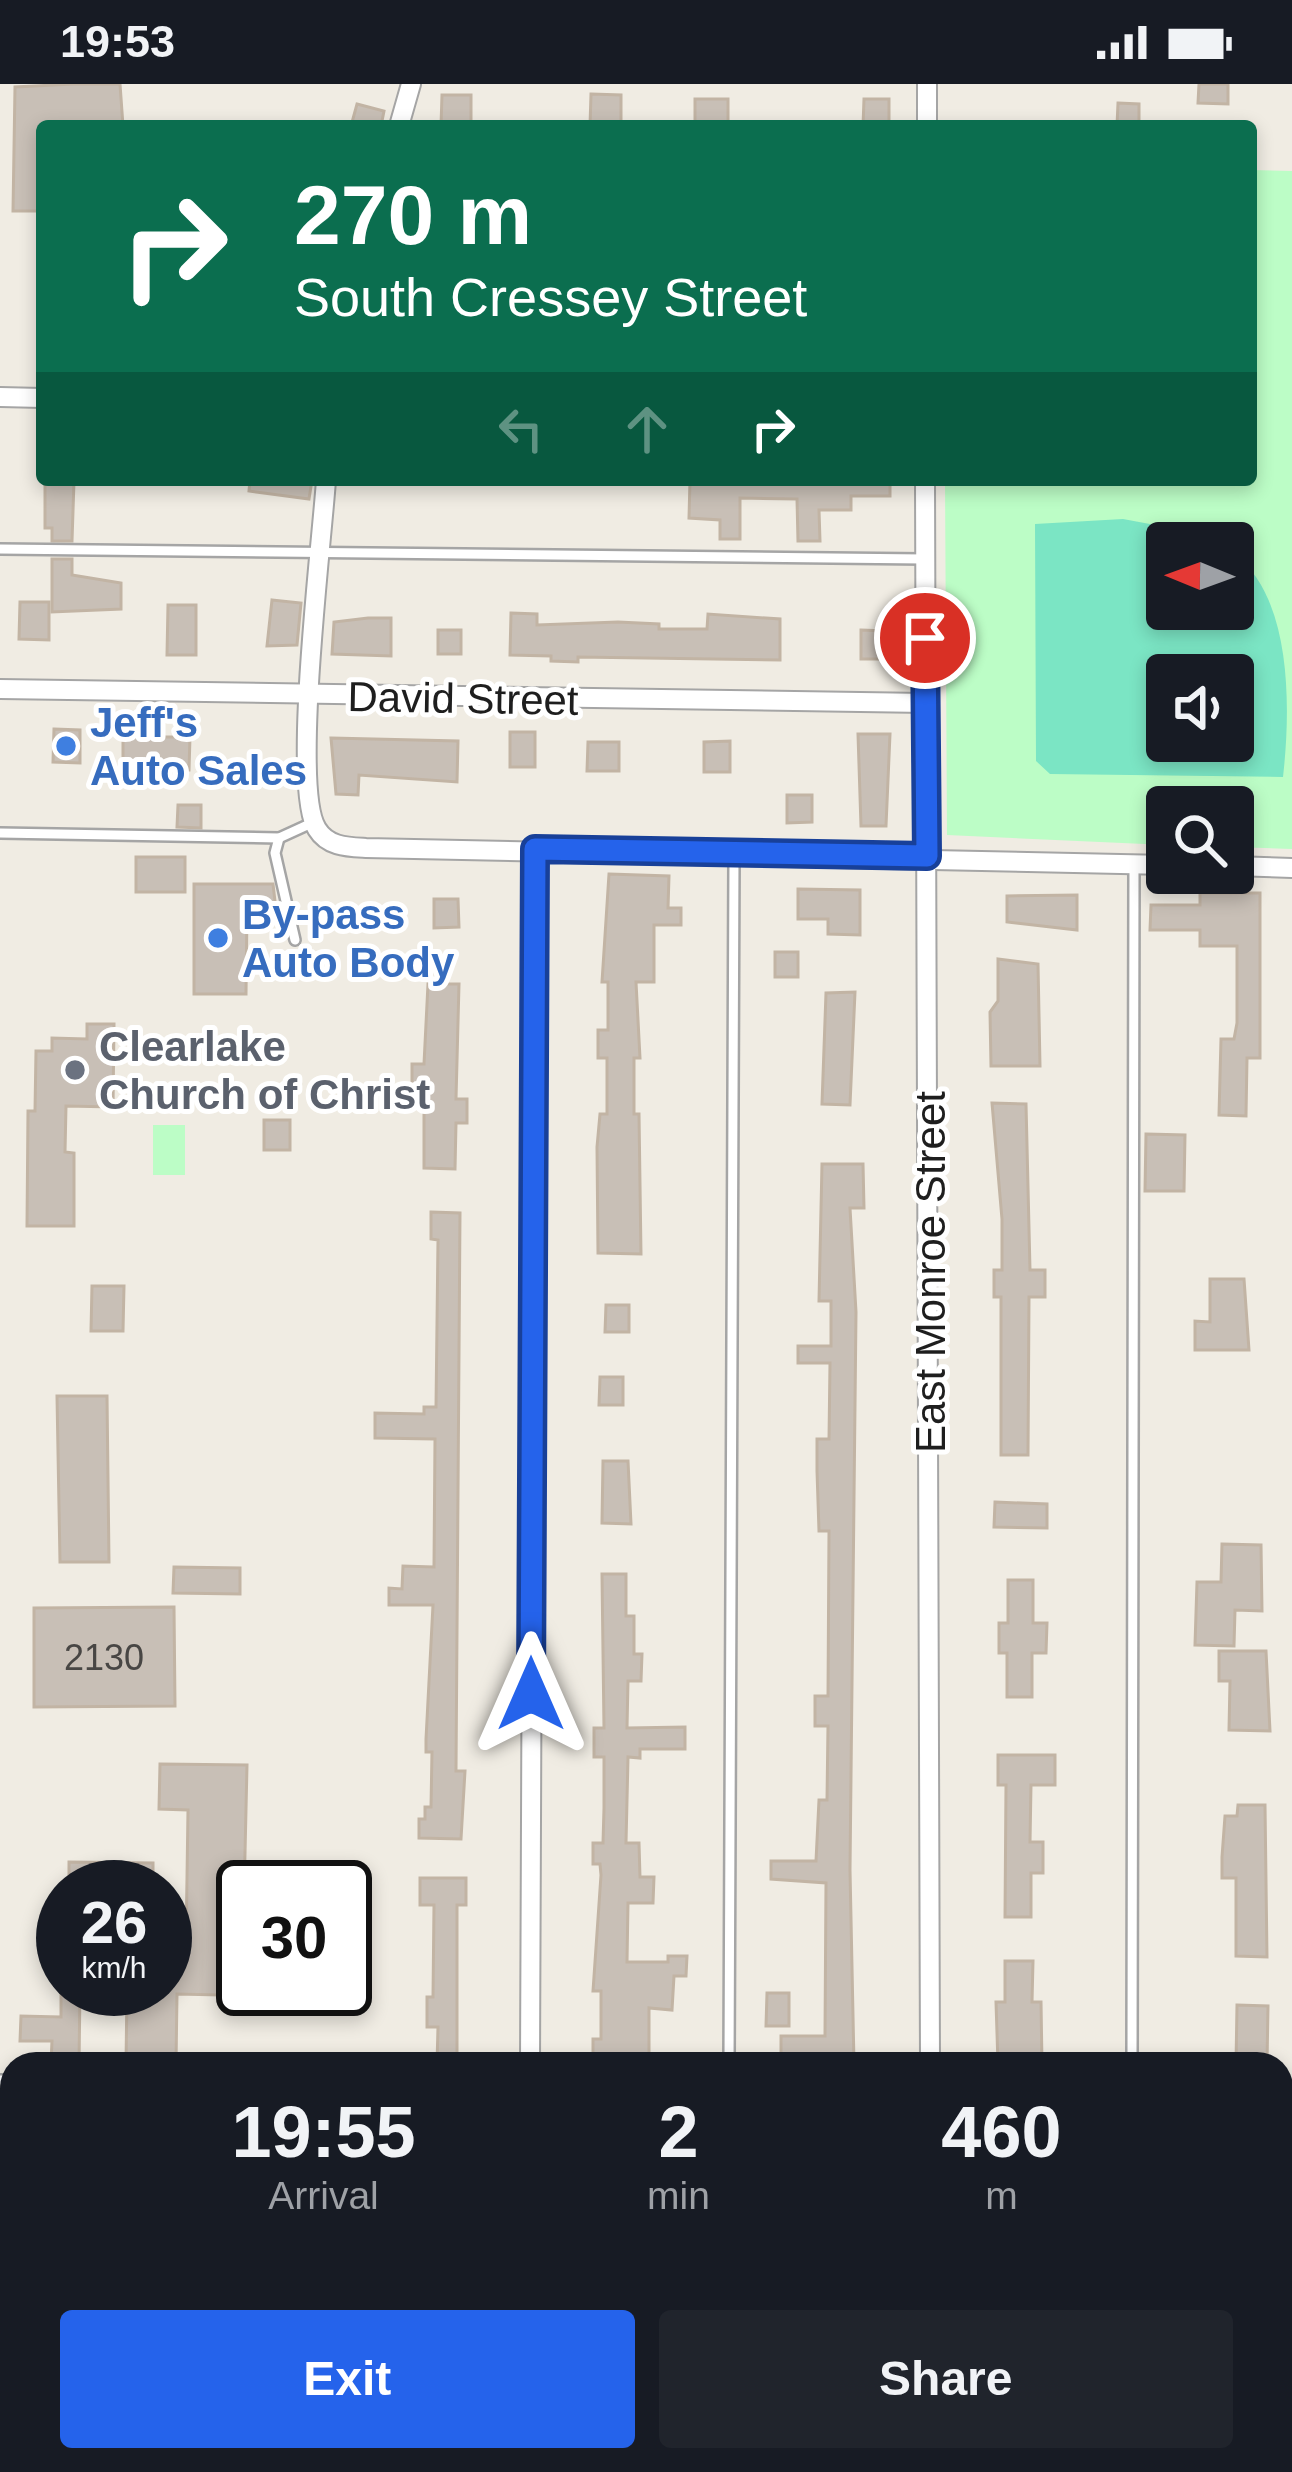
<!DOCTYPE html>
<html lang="en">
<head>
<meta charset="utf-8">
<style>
  body { margin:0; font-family:Arial,sans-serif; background:#20242c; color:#f1f3f6; height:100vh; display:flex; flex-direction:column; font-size:45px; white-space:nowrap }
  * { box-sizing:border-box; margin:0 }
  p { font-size:39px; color:#9ea1a6 }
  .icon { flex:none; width:66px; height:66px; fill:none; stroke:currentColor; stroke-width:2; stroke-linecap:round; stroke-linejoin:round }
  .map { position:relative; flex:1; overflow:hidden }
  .details { position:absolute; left:0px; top:1968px; width:1293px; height:420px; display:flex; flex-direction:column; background:#171b24; border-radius:36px 36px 0 0; box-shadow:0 6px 18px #0003 }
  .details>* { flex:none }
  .guide { position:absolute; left:36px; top:36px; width:1221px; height:366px; border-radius:12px; box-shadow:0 6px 18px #0003; background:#0b6e4f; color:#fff; overflow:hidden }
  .needle { width:78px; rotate:271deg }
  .controls { position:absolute; left:1146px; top:438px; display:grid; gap:24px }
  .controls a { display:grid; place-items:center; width:108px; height:108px; border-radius:12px; background:#171b24; box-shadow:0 6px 18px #0003; font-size:60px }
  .speed { position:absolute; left:36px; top:1776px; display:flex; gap:24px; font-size:60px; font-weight:700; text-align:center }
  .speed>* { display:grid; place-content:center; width:156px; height:156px; border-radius:50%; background:#171b24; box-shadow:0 6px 18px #0003; line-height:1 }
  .speed small { font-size:30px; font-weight:400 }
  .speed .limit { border:6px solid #111; border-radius:18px; background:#fff; color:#111 }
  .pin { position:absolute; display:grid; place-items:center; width:102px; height:102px; color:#fff; margin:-51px; border:6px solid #fff; border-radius:50%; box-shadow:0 3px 12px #0007 }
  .me { position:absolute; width:132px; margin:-66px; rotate:0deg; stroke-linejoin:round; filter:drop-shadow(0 0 9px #0008) }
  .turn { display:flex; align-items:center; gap:42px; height:252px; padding:0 60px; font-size:54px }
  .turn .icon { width:156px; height:156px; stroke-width:2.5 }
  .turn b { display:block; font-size:84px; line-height:102px }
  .lanes { display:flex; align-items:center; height:114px; padding:0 60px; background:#0003; justify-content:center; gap:60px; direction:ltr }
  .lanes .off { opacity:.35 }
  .eta { display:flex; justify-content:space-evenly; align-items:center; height:204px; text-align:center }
  .eta b { font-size:72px; font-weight:600; line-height:84px }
  .button { display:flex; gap:24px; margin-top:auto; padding:24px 60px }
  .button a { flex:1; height:138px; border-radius:12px; background:#2563eb; color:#fff; font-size:48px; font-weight:600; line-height:138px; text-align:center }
  .button a+a { background:#20242c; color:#f1f3f6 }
  .status { display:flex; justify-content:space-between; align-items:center; height:84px; padding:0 60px; background:#171b24; direction:ltr }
  .status svg { height:33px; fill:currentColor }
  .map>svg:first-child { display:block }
  .park { fill:#bcfdc6; fill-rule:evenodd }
  .pitch { fill:#7be5c4; fill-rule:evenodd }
  .building { fill:#c8bfb6; stroke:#c2b4a4; stroke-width:3 }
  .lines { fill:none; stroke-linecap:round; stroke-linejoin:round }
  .service-casing { stroke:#a5a5a5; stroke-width:14 }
  .minor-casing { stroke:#a5a5a5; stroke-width:22 }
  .service { stroke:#fff; stroke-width:9 }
  .minor { stroke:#fff; stroke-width:18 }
  .route-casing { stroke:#184099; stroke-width:30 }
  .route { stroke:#2563eb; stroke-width:21 }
  .shop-dot { fill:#3f7fe0; stroke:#fff; stroke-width:4.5 }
  .worship-dot { fill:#6b7280; stroke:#fff; stroke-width:4.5 }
  .labels { text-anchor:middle; stroke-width:10; stroke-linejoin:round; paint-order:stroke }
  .number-label { font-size:36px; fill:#484644 }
  .street-label { font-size:42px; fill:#1e1e1e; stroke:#fff }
  .shop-label { font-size:42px; font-weight:bold; fill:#366cbe; stroke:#fff; text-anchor:start }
  .worship-label { font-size:42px; font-weight:bold; fill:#5b616d; stroke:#fff; text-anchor:start }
</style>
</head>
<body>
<div class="status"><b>19:53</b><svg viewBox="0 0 49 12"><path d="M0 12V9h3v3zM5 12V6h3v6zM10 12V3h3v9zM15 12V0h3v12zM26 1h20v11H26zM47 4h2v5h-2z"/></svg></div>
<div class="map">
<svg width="1292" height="2388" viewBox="0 0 1292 2388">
  <rect width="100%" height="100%" fill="#f0ece3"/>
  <g class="park">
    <path d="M1251,86l41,1v678l-59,-2v-40h-66v38l-220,-10 -2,-355h306zM1167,459h66v66h-66zM1167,591h66v66h-66z"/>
    <rect x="153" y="1041" width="32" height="50"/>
  </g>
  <path class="pitch" d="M1123,435l75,14 17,10h-48v66h66v-56c59,43 58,153 50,224l-233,-3 -14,-13 -1,-237zM1167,591h66v66h-66z"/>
  <g class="building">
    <path d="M73,0h47l3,42h-81v85h-29l2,-124z"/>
    <path d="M1199,0h29v20l-30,-1z"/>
    <path d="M591,10l30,1v31h-31z"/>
    <path d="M442,11h29v31h-30z"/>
    <rect x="695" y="15" width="33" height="27"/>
    <path d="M864,15h25v27h-26z"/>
    <path d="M1118,19l21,1v22h-22z"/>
    <path d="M357,20l27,7 -3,15h-30z"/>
    <path d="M250,396h62l-3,19 -60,-8z"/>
    <path d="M690,396h200v16h-39v14h-32l1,31h-22l-1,-42 -57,-1v41h-20v-19l-31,-2z"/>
    <path d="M45,397h29l-2,60h-20v-13h-7z"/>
    <path d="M52,475h20v16l49,8v26l-69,3z"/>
    <path d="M272,516l29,3 -4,42 -30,1z"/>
    <path d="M20,518h29v38l-30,-1z"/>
    <path d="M168,521h28v50h-29z"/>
    <path d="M511,529l26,1v11l81,-3 41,2v5h48l1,-15 72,5v41l-202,-3v5l-27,-1v-5l-41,-1z"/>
    <path d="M368,534h23v38l-59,-2 2,-32z"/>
    <rect x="438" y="546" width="23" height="24"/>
    <path d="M861,546l24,1v28h-24z"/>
    <path d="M54,645l26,1v33l-27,-1z"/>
    <rect x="510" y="648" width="25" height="35"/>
    <path d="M858,650h32l-4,92h-25z"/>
    <path d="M123,653h67l-1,33 -66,-2z"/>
    <path d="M331,654l127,3 -1,41 -98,-7 -1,20 -22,-1z"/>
    <path d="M730,657v31h-26v-30z"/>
    <path d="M588,658h31v29h-32z"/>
    <path d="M787,711h25v27l-25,1z"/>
    <path d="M178,721h23v23l-24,-1z"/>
    <rect x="136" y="773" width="49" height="35"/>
    <path d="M609,790l60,2 -1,32h13v17h-27v57h-18l4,76h-6v56h5l2,140 -43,-1 -1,-106 3,-33h7v-56h-9v-28h10v-48h-6z"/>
    <path d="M194,800h79l3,26h-29l-1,84h-52z"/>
    <path d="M798,805l62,1v45l-32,-1v-15h-30z"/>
    <path d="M1200,809h60v165h-13l-1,58 -27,-1 2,-76h13l3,-16v-77h-37v-16h-50l1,-25h49z"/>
    <path d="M1077,811v35l-70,-8v-26z"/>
    <path d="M434,815h24l1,28 -25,1z"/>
    <rect x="775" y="868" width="23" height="25"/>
    <path d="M998,875l40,5 2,102h-49l-1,-54 8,-11z"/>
    <path d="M428,900h31l-3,115h11v24h-11l-1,46 -31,-1v-82h-12v-22h12z"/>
    <path d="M855,908l-5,113 -28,-1 4,-111z"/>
    <path d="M87,940h27l-1,83 -47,-1 -1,46 9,1v73h-47l1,-115h7l1,-60h16v-13l35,1z"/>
    <path d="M992,1019l34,1 4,166h15v27h-16l-1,158h-27v-158h-7v-27h8v-51z"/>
    <rect x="264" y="1036" width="26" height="30"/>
    <path d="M1146,1050l39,1 -1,56h-39z"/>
    <path d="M822,1080h41l1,44h-14l6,104 -6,558 4,194 -73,-3v-25h44l1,-153 -55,-4v-18h45l3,-61h8l1,-74h-13v-30h13l1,-165h-10l-2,-60v-32h12l1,-76h-32v-17h33v-45h-12z"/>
    <path d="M431,1128l29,1 -4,558h9l-4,68 -42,-1v-19h6v-12h6l1,-55h-6v-13l7,-134h-44v-17l13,1 1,-23 31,1 1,-128 -60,-1v-25l49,1v-7h12l2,-167 -7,-1z"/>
    <path d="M1210,1195h34l5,71h-54v-29l15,1z"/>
    <path d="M92,1202h32l-1,45h-32z"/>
    <path d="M606,1221h23v27h-24z"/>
    <path d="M600,1293h23v28h-24z"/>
    <path d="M57,1312h50l2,166h-49z"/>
    <path d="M603,1377h25l3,63 -29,-1z"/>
    <path d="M995,1418l52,2v24l-53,-1z"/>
    <path d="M1222,1460l39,1 1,66 -27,-1 -1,36 -39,-1 2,-63h24z"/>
    <path d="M174,1483l66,1v26l-67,-1z"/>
    <path d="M602,1490h24v42h8v38h8l-1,27h-13l-1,47 58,-1v22h-45v9l-12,-1 -2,86h13l1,34h14l-1,26h-25l-1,59h41v-6h19l-1,20h-12l-2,34 -23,-2v56h-56v-25h8v-48h-8l8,-116 -1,-11h-7v-21h10l1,-35v-51h-10v-29h10z"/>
    <path d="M1008,1496h25v43h14l-1,30h-14v44h-25v-44h-8v-30h9z"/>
    <path d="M174,1523l1,99 -141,1v-99z"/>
    <path d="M1219,1567h47l4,80 -41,-1 1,-49h-11z"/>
    <path d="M998,1671h57v30h-24l-1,57h13v31h-12v44h-26l1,-132h-8z"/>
    <path d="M160,1680l87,1 -4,177h-24v53l-42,-1 -1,70h-50l1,-75h38v-44h21l2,-135 -29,-1z"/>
    <path d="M1238,1721h27l2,152 -31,-1v-78h-14v-21l3,-41h12z"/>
    <path d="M69,1778l84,1v24h-84z"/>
    <path d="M420,1794h46v27h-9v159h-20l1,-37h-11v-30h6l1,-92h-14z"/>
    <path d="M1005,1877h28l-1,41h9l1,62h-44l-2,-62h9z"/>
    <path d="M61,1905h19l-1,75h-28l1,-23h-32l1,-25 40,1z"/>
    <path d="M767,1909h22v33h-23z"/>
    <path d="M1237,1921l31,1 -1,58h-31z"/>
  </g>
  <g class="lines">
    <g class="service-casing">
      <g id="service">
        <path d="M0,465l924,10"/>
        <path d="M0,749l279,5 35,-16"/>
        <path d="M279,754l-4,15 20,87"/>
        <path d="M729,1980l5,-1207"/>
        <path d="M1132,1980l2,-1200"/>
        <path d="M0,1996h12"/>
        <path d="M242,2388v-12"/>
        <path d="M723,2388v-12"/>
        <path d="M1125,2388v-12"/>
      </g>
    </g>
    <g class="minor-casing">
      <g id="minor">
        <path d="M399,42l12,-42"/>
        <path d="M927,42v-42"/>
        <path d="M0,313l42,1"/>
        <path d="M326,396c-4,62 -35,308 -9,349 11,18 31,18 49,19l801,17"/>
        <path d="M925,396l5,1584"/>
        <path d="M0,605l926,14"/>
        <path d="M1233,782l59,2"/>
        <path d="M530,1980l5,-1215"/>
        <path d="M1281,2073l11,-1"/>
        <path d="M0,2078l12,-1"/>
        <path d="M526,2388v-12"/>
        <path d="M926,2388v-12"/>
      </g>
    </g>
    <use href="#service" class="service"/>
    <use href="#minor" class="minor"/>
  </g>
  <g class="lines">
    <g class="route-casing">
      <path id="route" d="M531,1610l4,-845 392,7 -2,-218"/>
    </g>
    <use href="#route" class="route"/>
  </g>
  <g class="shop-dot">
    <circle cx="66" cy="662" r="12"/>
    <circle cx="218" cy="854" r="12"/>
  </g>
  <circle class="worship-dot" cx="75" cy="986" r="12"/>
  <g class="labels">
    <g class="number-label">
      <text x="104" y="1586">2130</text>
    </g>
    <g class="street-label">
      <text transform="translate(463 614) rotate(1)" y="15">David Street</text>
      <text transform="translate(930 1188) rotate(-90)" y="15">East Monroe Street</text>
    </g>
    <g class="shop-label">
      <text x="90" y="653">Jeff's<tspan x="90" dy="48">Auto Sales</tspan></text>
      <text x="242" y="845">By-pass<tspan x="242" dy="48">Auto Body</tspan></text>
    </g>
    <g class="worship-label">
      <text x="99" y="977">Clearlake<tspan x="99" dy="48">Church of Christ</tspan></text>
    </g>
  </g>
</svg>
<div class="controls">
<a><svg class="needle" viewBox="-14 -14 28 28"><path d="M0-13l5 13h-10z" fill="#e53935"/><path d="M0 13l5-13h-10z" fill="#9ea1a6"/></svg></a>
<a><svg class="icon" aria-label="sound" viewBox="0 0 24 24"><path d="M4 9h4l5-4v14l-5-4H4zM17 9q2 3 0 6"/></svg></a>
<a><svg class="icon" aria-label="search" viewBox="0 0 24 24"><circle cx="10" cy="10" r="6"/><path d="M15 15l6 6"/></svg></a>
</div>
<div class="speed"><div>26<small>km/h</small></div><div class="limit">30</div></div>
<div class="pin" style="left:925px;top:554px;background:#d93025"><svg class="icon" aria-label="arrive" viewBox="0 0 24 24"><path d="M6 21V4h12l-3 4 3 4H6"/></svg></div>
<svg class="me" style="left:531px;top:1610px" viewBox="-20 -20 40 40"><path d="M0-17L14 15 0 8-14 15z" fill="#2563eb" stroke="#fff" stroke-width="4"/></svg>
<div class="guide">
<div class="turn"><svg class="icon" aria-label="right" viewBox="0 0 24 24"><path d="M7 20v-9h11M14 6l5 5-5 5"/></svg><div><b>270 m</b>South Cressey Street</div></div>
<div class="lanes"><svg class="icon off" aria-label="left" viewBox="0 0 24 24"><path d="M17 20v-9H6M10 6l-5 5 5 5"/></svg><svg class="icon off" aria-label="ahead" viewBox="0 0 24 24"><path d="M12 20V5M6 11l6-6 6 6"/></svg><svg class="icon" aria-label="right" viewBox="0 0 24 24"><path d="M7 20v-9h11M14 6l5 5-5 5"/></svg></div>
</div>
<section class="details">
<div class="eta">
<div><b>19:55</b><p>Arrival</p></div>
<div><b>2</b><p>min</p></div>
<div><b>460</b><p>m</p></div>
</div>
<div class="button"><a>Exit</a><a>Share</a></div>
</section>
</div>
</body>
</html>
